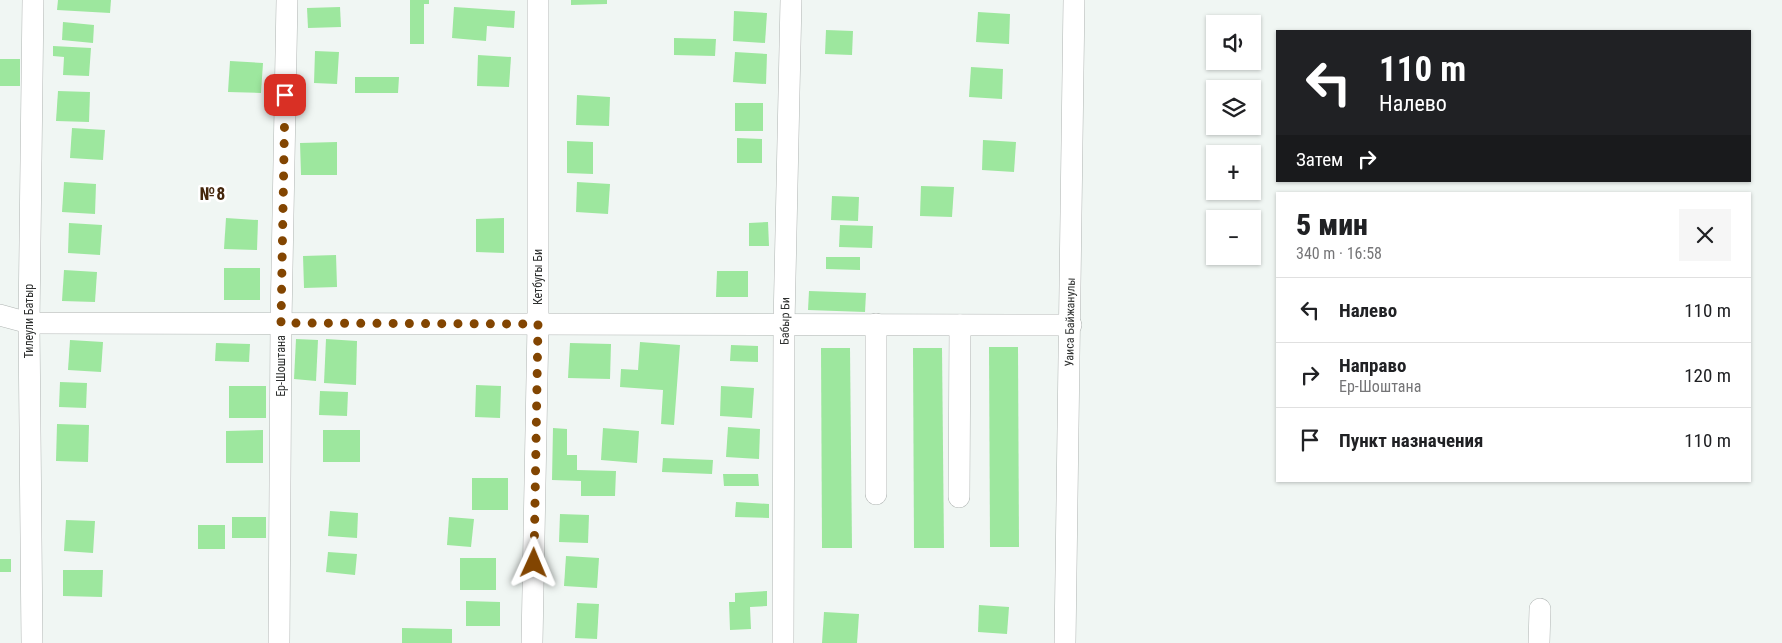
<!DOCTYPE html>
<html lang="ru">
<head>
<meta charset="utf-8">
<style>
  body { margin:0; font-family:"Roboto Condensed",sans-serif; background:#f6f6f6; color:#202124; height:100vh; display:flex; flex-direction:column; font-size:19px; white-space:nowrap }
  * { box-sizing:border-box; margin:0 }
  p { font-size:16px; color:#757577 }
  .icon { flex:none; width:28px; height:28px; fill:none; stroke:currentColor; stroke-width:2; stroke-linecap:round; stroke-linejoin:round }
  .map { position:relative; flex:1; overflow:hidden }
  .sheet { position:absolute; left:1276px; top:192px; width:475px; height:290px; display:flex; flex-direction:column; background:#fff; border-radius:0px; box-shadow:0 1px 4px #0004 }
  .sheet>* { flex:none }
  .guide { position:absolute; left:1276px; top:30px; width:475px; height:152px; border-radius:0px; box-shadow:0 1px 4px #0004; background:#202124; color:#fff; overflow:hidden }
  .tools { position:absolute; left:1206px; top:15px; display:grid; gap:10px }
  .tools a { display:grid; place-items:center; width:55px; height:55px; border-radius:0px; background:#fff; box-shadow:0 1px 4px #0004; font-size:25px }
  .pin { position:absolute; display:grid; place-items:center; width:42px; height:42px; color:#fff; margin:-21px; border-radius:10px; box-shadow:0 2px 8px #0006 }
  .me { position:absolute; width:55px; margin:-28px; rotate:1deg; stroke-linejoin:round; filter:drop-shadow(0 0 4px #0008) }
  .turn { display:flex; align-items:center; gap:18px; height:105px; padding:0 20px; font-size:22px }
  .turn .icon { width:65px; height:65px; stroke-width:2.5 }
  .turn b { display:block; font-size:35px; line-height:42px }
  .then { display:flex; align-items:center; height:48px; padding:0 20px; background:#0003; gap:10px; font-size:19px }
  .round { display:grid; place-items:center; flex:none; width:52px; height:52px; border-radius:0px; background:#f6f6f6 }
  .head { display:flex; align-items:center; justify-content:space-between; height:85px; padding:0 20px }
  h1 { font-size:30px; font-weight:800; line-height:38px }
  ul { padding:0; list-style:none }
  li { display:flex; align-items:center; gap:15px; height:65px; padding:0 20px; border-top:1px solid #e0e0e0 }
  li div { flex:1 }
  li b { display:block; font-size:19px }
  li em { font-style:normal }
  .map>svg:first-child { display:block }
  .building { fill:#9de79e }
  .lines { fill:none; stroke-linecap:round; stroke-linejoin:round }
  .minor-casing { stroke:#b0b5b3; stroke-width:22 }
  .minor { stroke:#fff; stroke-width:21 }
  .route { stroke:#824501; stroke-width:9; stroke-dasharray:0 16.2 }
  .labels { text-anchor:middle; stroke-width:5; stroke-linejoin:round; paint-order:stroke }
  .street-label { font-size:12px; fill:#2e302f; stroke:#fff }
  .district-label { font-size:18px; font-weight:bold; letter-spacing:1px; fill:#44260b; stroke:#fff }
</style>
</head>
<body>
<div class="map">
<svg width="1782" height="643" viewBox="0 0 1782 643">
  <rect width="100%" height="100%" fill="#f0f6f3"/>
  <g class="building">
    <path d="M58,0h53l-1,13 -53,-3z"/>
    <path d="M410,0h19v4h-5v40h-14z"/>
    <path d="M571,0h36v4l-36,1z"/>
    <path d="M340,7l1,20 -33,1 -1,-20z"/>
    <path d="M454,7l61,4 -1,17 -27,-2 -1,15 -34,-3z"/>
    <path d="M734,11l33,2 -2,30 -32,-2z"/>
    <path d="M978,12l32,2 -1,30 -33,-2z"/>
    <path d="M63,22l31,3 -1,18 -31,-3z"/>
    <path d="M826,30l27,1 -1,24 -27,-1z"/>
    <path d="M674,38l42,1 -1,17 -41,-1z"/>
    <path d="M53,46l38,2 -2,28 -26,-1 1,-18 -11,-1z"/>
    <path d="M315,51l24,1 -2,32 -23,-1z"/>
    <path d="M735,52l32,2 -1,30 -33,-2z"/>
    <path d="M478,55l33,2 -2,30 -32,-1z"/>
    <rect x="0" y="59" width="20" height="27"/>
    <path d="M230,61l33,2 -2,30 -33,-1z"/>
    <path d="M971,67l32,2 -1,30 -33,-2z"/>
    <path d="M355,77h44l-1,16h-43z"/>
    <path d="M58,91l32,1 -1,30 -33,-1z"/>
    <path d="M577,95l33,2 -1,29 -33,-1z"/>
    <rect x="735" y="103" width="28" height="28"/>
    <path d="M72,128l33,2 -2,30 -33,-2z"/>
    <path d="M737,138l25,1v24h-25z"/>
    <path d="M983,140l33,2 -2,30 -32,-2z"/>
    <path d="M567,141l26,1v32l-26,-1z"/>
    <path d="M337,142v33h-36l-1,-32z"/>
    <path d="M64,182l32,2 -1,30 -33,-2z"/>
    <path d="M577,182l33,2 -2,30 -32,-2z"/>
    <path d="M921,186l33,1 -2,30 -32,-1z"/>
    <path d="M832,196l27,1 -1,24 -27,-1z"/>
    <path d="M226,218l32,2 -1,30 -33,-1z"/>
    <path d="M504,218v35l-28,-1v-33z"/>
    <path d="M768,222l1,24h-20v-23z"/>
    <path d="M69,223l33,2 -2,30 -32,-2z"/>
    <path d="M840,225l33,1 -1,22 -33,-1z"/>
    <path d="M336,255l1,32 -33,1 -1,-32z"/>
    <path d="M826,257h34v13l-34,-1z"/>
    <rect x="224" y="268" width="36" height="32"/>
    <path d="M64,270l33,2 -2,30 -33,-1z"/>
    <path d="M717,271h31v26h-32z"/>
    <path d="M809,291l57,2 -1,19 -57,-2z"/>
    <path d="M296,339l22,1 -2,41 -22,-2z"/>
    <path d="M326,339l31,2 -1,44 -32,-2z"/>
    <path d="M70,340l33,2 -2,30 -33,-2z"/>
    <path d="M640,342l40,3 -6,80 -13,-1 2,-34 -43,-3 1,-18 17,1z"/>
    <path d="M216,343l34,1 -1,18 -34,-1z"/>
    <path d="M570,343l41,1 -1,35 -42,-1z"/>
    <path d="M731,345l27,1v16l-28,-1z"/>
    <path d="M989,347h29l1,200h-29z"/>
    <path d="M821,348h29l2,200h-30z"/>
    <path d="M913,348h29l2,200h-30z"/>
    <path d="M60,382l27,1 -1,25 -27,-1z"/>
    <path d="M476,385l25,1 -1,32 -25,-1z"/>
    <rect x="229" y="386" width="37" height="32"/>
    <path d="M721,386l33,2 -2,30 -32,-2z"/>
    <path d="M320,391l28,1 -1,24 -28,-1z"/>
    <path d="M57,424l32,1 -1,37 -32,-1z"/>
    <path d="M728,427l32,2 -1,30 -33,-2z"/>
    <path d="M553,428l14,1v26h10v15l39,1 -1,25h-34v-15l-29,-1z"/>
    <path d="M603,428l36,3 -2,32 -36,-3z"/>
    <path d="M263,430v33h-37v-32z"/>
    <rect x="323" y="430" width="37" height="32"/>
    <path d="M663,458l50,2 -1,14 -50,-2z"/>
    <path d="M723,474h35l1,12h-35z"/>
    <rect x="472" y="478" width="36" height="32"/>
    <path d="M736,502l33,2v14l-34,-1z"/>
    <path d="M330,511l28,2 -1,25 -29,-2z"/>
    <path d="M560,514l29,1 -1,28 -29,-1z"/>
    <rect x="232" y="517" width="34" height="21"/>
    <path d="M449,517l25,2 -3,28 -24,-2z"/>
    <path d="M66,520l29,1 -2,32 -29,-2z"/>
    <rect x="198" y="525" width="27" height="24"/>
    <path d="M328,552l29,2 -2,21 -29,-3z"/>
    <path d="M566,556l33,2 -2,30 -33,-2z"/>
    <rect x="460" y="558" width="36" height="32"/>
    <rect x="0" y="559" width="11" height="13"/>
    <path d="M63,570h40l-1,27 -39,-1z"/>
    <path d="M767,591v15l-17,1 1,22 -21,1 -1,-28h6v-9z"/>
    <path d="M466,601l34,1v24h-34z"/>
    <path d="M577,603l22,1 -2,35 -22,-1z"/>
    <path d="M979,605l30,2 -2,27 -29,-2z"/>
    <path d="M824,612l35,2 -2,29h-35z"/>
    <path d="M402,628l50,1v14h-50z"/>
  </g>
  <g class="lines">
    <g class="minor-casing">
      <g id="minor">
        <path d="M0,315l29,8 1042,2"/>
        <path d="M876,324v170"/>
        <path d="M959,497l1,-172"/>
        <path d="M32,643l-3,-320 4,-323"/>
        <path d="M279,643l2,-320 6,-323"/>
        <path d="M532,643l6,-319v-324"/>
        <path d="M783,643l1,-319 7,-324"/>
        <path d="M1065,643l9,-643"/>
        <path d="M1539,643l1,-34"/>
      </g>
    </g>
    <use href="#minor" class="minor"/>
  </g>
  <g class="lines">
    <path class="route" d="M285,95l-4,228 257,1 -4,239"/>
  </g>
  <g class="labels">
    <g class="street-label">
      <text transform="translate(538 277) rotate(-90)" y="4">Кетбугы Би</text>
      <text transform="translate(29 321) rotate(-90)" y="4">Тилеули Батыр</text>
      <text transform="translate(785 321) rotate(-89)" y="4">Бабыр Би</text>
      <text transform="translate(1070 322) rotate(-89)" y="4">Уаиса Байжанулы</text>
      <text transform="translate(281 366) rotate(-90)" y="4">Ер-Шоштана</text>
    </g>
    <g class="district-label">
      <text x="213" y="200">№8</text>
    </g>
  </g>
</svg>
<div class="tools">
<a><svg class="icon" aria-label="sound" viewBox="0 0 24 24"><path d="M4 9h4l5-4v14l-5-4H4zM17 9q2 3 0 6"/></svg></a>
<a><svg class="icon" aria-label="layers" viewBox="0 0 24 24"><path d="M12 4l9 5-9 5-9-5zM3 14l9 5 9-5"/></svg></a>
<a>+</a>
<a>−</a>
</div>
<div class="pin" style="left:285px;top:95px;background:#d93025"><svg class="icon" aria-label="arrive" viewBox="0 0 24 24"><path d="M6 21V4h12l-3 4 3 4H6"/></svg></div>
<svg class="me" style="left:534px;top:563px" viewBox="-20 -20 40 40"><path d="M0-17L14 15 0 8-14 15z" fill="#824501" stroke="#fff" stroke-width="4"/></svg>
<div class="guide">
<div class="turn"><svg class="icon" aria-label="left" viewBox="0 0 24 24"><path d="M17 20v-9H6M10 6l-5 5 5 5"/></svg><div><b>110 m</b>Налево</div></div>
<div class="then">Затем<svg class="icon" aria-label="right" viewBox="0 0 24 24"><path d="M7 20v-9h11M14 6l5 5-5 5"/></svg></div>
</div>
<section class="sheet">
<div class="head"><div><h1>5 мин</h1><p>340 m · 16:58</p></div><a class="round"><svg class="icon" aria-label="close" viewBox="0 0 24 24"><path d="M6 6l12 12M18 6L6 18"/></svg></a></div>
<ul>
<li><svg class="icon" aria-label="left" viewBox="0 0 24 24"><path d="M17 20v-9H6M10 6l-5 5 5 5"/></svg><div><b>Налево</b></div><em>110 m</em></li>
<li><svg class="icon" aria-label="right" viewBox="0 0 24 24"><path d="M7 20v-9h11M14 6l5 5-5 5"/></svg><div><b>Направо</b><p>Ер-Шоштана</p></div><em>120 m</em></li>
<li><svg class="icon" aria-label="arrive" viewBox="0 0 24 24"><path d="M6 21V4h12l-3 4 3 4H6"/></svg><div><b>Пункт назначения</b></div><em>110 m</em></li>
</ul>
</section>
</div>
</body>
</html>
